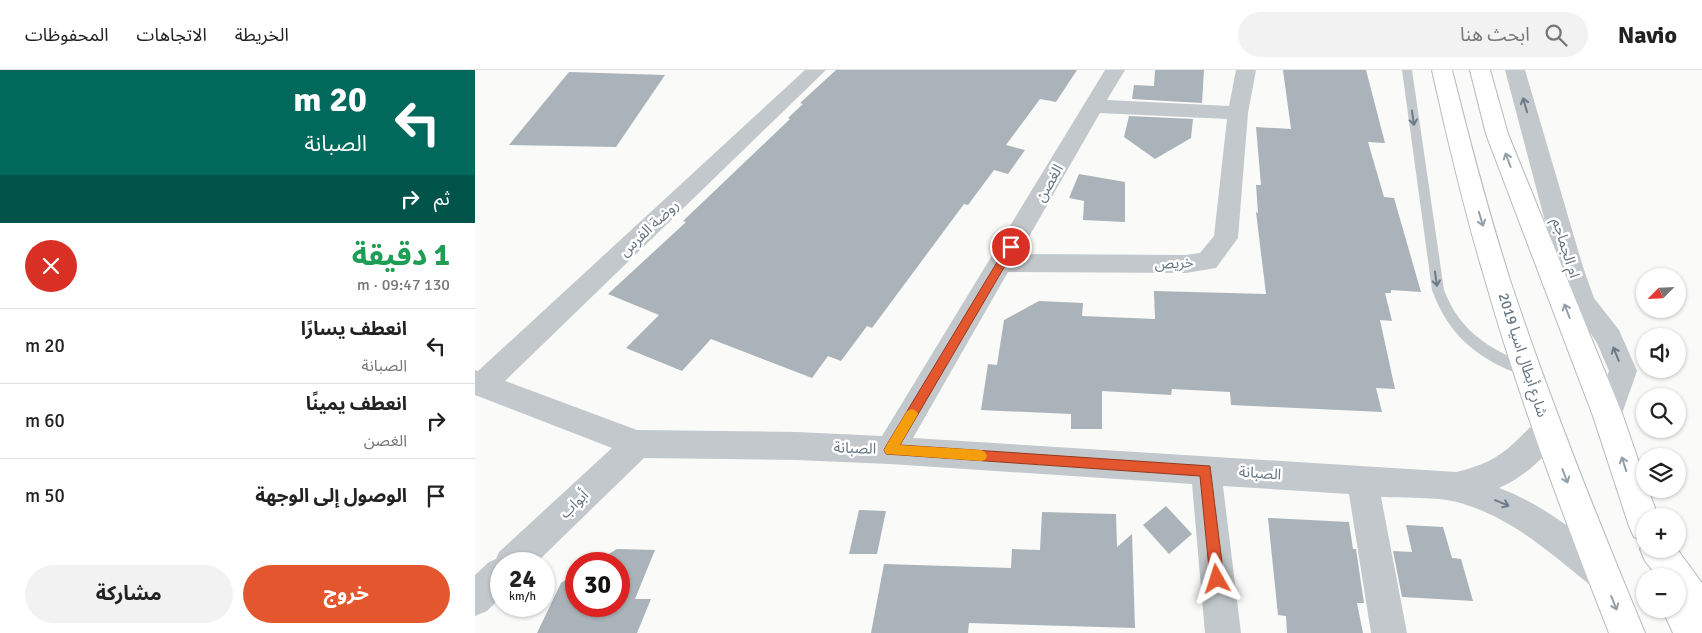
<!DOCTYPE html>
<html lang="ar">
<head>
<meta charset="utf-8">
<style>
  body { margin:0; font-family:Signika,"Noto Sans Arabic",sans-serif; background:#f2f2f2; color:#222; direction:rtl; height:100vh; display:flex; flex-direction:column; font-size:19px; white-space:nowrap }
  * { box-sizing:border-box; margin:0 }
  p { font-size:16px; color:#767676 }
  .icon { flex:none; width:28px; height:28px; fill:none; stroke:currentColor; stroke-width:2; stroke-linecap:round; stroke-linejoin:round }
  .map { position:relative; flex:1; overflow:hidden; direction:ltr }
  .details { display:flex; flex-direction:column; background:#fff; width:475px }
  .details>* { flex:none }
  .banner { background:#00695c; color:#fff; overflow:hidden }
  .needle { width:32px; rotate:246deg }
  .buttons { position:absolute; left:1161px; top:198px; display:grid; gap:10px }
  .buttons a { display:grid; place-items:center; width:50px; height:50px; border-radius:50%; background:#fff; box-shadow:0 1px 4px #0004; font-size:25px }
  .speed { position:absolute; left:15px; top:482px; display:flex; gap:10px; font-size:25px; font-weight:700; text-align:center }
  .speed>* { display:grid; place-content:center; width:65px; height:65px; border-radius:50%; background:#fff; box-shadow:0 1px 4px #0004; line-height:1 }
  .speed small { font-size:12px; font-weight:400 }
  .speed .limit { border:8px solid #d22; background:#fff; color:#111 }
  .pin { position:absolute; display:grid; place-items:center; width:42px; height:42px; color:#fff; margin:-21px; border:2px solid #fff; border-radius:50%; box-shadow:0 1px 5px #0007 }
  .me { position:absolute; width:55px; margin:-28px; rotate:354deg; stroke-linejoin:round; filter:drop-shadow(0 0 4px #0008) }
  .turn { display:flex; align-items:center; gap:18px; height:105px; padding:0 25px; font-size:22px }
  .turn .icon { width:65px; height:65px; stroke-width:2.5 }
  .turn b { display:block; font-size:35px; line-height:42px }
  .then { display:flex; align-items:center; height:48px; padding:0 25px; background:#0003; gap:10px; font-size:19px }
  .round { display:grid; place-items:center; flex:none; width:52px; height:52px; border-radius:26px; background:#f2f2f2 }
  .head { display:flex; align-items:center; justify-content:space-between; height:85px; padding:0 25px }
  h1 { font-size:30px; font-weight:700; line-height:38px; color:#1e9e55 }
  .action { display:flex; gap:10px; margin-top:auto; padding:10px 25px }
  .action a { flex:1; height:58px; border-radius:30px; background:#e4572e; color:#fff; font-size:20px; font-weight:700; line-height:58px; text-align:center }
  .action a+a { background:#f2f2f2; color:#222 }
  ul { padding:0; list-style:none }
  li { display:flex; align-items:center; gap:15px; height:75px; padding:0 25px; border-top:1px solid #e0e0e0 }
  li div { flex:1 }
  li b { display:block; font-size:19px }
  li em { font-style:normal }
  header { display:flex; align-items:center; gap:30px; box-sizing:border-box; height:70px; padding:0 25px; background:#fff; border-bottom:1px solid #e0e0e0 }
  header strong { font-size:24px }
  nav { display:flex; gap:28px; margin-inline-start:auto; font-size:18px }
  .search { width:350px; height:45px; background:#f2f2f2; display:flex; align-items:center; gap:12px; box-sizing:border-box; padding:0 18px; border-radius:28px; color:#767676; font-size:19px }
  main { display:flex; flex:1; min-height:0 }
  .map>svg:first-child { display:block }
  .building { fill:#aab3b9 }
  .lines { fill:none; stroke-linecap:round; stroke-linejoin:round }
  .secondary-casing { stroke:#b3babf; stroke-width:2 }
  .lane { fill:#c3c8cc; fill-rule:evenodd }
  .street { fill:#c3c8cc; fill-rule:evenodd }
  .secondary { fill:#fff; fill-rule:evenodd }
  .oneway { stroke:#6a7a87 }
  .oneway2 { stroke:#939fa8 }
  .route { fill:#e4572e; stroke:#94391e }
  .slow { fill:#f59e0b }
  .labels { text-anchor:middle; stroke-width:5; stroke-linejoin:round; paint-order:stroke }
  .street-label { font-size:15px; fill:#657683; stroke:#fff }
</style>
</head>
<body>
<header>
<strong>Navio</strong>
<div class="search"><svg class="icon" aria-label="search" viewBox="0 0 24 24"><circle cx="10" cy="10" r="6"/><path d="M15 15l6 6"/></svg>ابحث هنا</div>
<nav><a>الخريطة</a><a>الاتجاهات</a><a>المحفوظات</a></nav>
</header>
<main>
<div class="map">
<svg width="1227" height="563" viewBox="0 0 1227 563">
  <rect width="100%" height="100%" fill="#fafaf8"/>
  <g class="building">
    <path d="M361,0h241l-21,32 -16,-3 -34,46 19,5 -17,24 -14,-4 -26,35 -4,-1 -92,124 -5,-2 -26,35 -13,-5 -16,22 -101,-39 -29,32 -56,-23 33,-33 -51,-21 78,-72 -3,-1 107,-102 -2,-1 15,-14 -3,-1z"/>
    <path d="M680,0h49l-2,33 -70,-4 2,-14 20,1z"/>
    <path d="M808,0h83l19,73 -17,-1 16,55 10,1 27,94 -30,-2v3h-6l7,28 -12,-1 15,69 -19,-1 6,24 -151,-7 -1,-13 -58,-3 -1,6 -69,-4v38h-31v-15l-90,-4 7,-46 9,1 7,-45 35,-19 44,2 -1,13 73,3 -1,-28 112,3 -10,-82 2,1 -2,-28h5l-5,-58 35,2z"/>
    <path d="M94,2l96,3 -49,72 -107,-2z"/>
    <path d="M654,46l64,3 -2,19 -36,21 -31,-22z"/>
    <path d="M604,104l46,8v40l-42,-2 1,-19 -15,-3z"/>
    <path d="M691,436l26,28 -23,20 -26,-29z"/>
    <path d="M384,440l27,1 -9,43h-28z"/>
    <path d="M567,442l74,2 1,33 15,-13 3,94 -166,-5 -1,10h-97l13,-69 127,4 1,-19 28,1z"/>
    <path d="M793,448l81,4 4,27h3l8,54h-7l6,30h-76l-1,-17 -8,-1z"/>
    <path d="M931,455l37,2 9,31 9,1 12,42 -71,-4 -9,-46 19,1z"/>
    <path d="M142,479l38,1 -20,49h16l-14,34h-100l24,-50 15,-10v33h43v-42h-27z"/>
  </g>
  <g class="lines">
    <g class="secondary-casing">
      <g id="secondary">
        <path d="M957,0h20c18,72 37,145 60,216 39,117 85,232 133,347h-36c-45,-115 -89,-231 -123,-350 -21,-70 -38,-141 -54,-213z"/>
        <path d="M995,0h20l18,64 115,282 22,64v9h3l10,27h-13v33h32l25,34v50h-29l-11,-24h15v-33h-20l-12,-15 -5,-12 4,-8 -10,-4 -5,-11 -36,-110 -107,-282z"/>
      </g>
    </g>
    <path class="lane" d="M927,0h10l32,220c17,44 47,59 88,77l2,4 -2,4 -5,2c-47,-16 -78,-40 -95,-87z"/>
    <g class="street">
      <path d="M330,0h21l-321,311 132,49 159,2 86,4 223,-366h20l-18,30 122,6 7,-36h20l-8,43 -10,125 -22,30 -30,5 -178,-1 -95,166 543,34c23,-5 41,-13 58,-29 11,-10 19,-21 33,-26l11,4 4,9c-12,25 -38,47 -63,58 44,16 78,45 115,73l5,12 -5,12 -12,5 -12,-5c-42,-34 -79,-68 -133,-83 -18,-5 -56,-4 -76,-5l26,136h-36l-22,-139 -126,-8 18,147h-36l-13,-149 -302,-20 -94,-4 -152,-2 -109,106h-34v33l-14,14 -12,5v-41l14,-13 7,-3 3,-7 113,-104 -137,-53v-25l3,1zM625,43l127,6 -13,117 -14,17 -14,2 -167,-1z"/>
      <path d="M1030,0h20l58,197 11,31 25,32 18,41 -19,54 -10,4 -10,-4 -5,-9 16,-45 -12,-28 -27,-41 -13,-35z"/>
    </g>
    <use href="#secondary" class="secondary"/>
  </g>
  <defs><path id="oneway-shaft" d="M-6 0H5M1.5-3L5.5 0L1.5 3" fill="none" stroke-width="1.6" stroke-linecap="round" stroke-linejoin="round" transform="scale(1.25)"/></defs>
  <g class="oneway">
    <use href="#oneway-shaft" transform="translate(1050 35) rotate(-106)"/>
    <use href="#oneway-shaft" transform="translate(938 48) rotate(82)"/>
    <use href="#oneway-shaft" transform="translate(961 209) rotate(82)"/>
    <use href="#oneway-shaft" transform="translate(1141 284) rotate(-112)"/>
    <use href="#oneway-shaft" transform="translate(1027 433) rotate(23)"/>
  </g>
  <g class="oneway2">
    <use href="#oneway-shaft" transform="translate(1033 90) rotate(-111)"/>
    <use href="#oneway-shaft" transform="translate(1006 149) rotate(73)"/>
    <use href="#oneway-shaft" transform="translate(1092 241) rotate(-111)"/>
    <use href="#oneway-shaft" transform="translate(1149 394) rotate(-108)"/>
    <use href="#oneway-shaft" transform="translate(1090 406) rotate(69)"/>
    <use href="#oneway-shaft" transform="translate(1139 533) rotate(68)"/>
  </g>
  <path class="route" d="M536,173l5,4 -116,198 310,21 14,113 -2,5 -5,2 -5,-2 -2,-5 -10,-103 -314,-22 -2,-4 2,-4 122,-202z"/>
  <path class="slow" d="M437,339l4,2 2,3 -18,31 81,5 4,2 2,4 -2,4 -4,1 -95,-7 -2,-4 2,-4 21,-35z"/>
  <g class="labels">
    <g class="street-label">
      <text transform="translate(574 113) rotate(-60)" y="5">الغصن</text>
      <text transform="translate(174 158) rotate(-43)" y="5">روضة الفرس</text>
      <text transform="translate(1091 178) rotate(73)" y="5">ام الجماجم</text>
      <text transform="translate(699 193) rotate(-2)" y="5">خريص</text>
      <text transform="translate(1048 285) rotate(72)" y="5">شارع أبطال اسيا 2019</text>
      <text transform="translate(380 378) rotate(2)" y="5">الصبانة</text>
      <text transform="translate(785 403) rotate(4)" y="5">الصبانة</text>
      <text transform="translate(99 434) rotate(-44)" y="5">أبواب</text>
    </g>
  </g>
</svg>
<div class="buttons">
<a><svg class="needle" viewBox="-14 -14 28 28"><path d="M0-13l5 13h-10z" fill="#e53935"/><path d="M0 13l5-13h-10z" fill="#767676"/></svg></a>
<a><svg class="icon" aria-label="sound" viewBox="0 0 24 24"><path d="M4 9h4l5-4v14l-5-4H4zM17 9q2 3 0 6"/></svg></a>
<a><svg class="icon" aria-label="search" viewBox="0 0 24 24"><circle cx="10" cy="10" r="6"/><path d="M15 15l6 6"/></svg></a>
<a><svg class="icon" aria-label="layers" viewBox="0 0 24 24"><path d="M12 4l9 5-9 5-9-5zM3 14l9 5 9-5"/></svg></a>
<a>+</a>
<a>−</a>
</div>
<div class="speed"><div>24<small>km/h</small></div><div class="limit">30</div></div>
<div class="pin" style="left:536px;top:177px;background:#d93025"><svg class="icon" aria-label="arrive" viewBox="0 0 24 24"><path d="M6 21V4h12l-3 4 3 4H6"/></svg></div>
<svg class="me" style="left:742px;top:509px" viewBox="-20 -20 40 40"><path d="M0-17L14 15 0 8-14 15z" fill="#e4572e" stroke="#fff" stroke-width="4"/></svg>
</div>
<section class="details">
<div class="banner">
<div class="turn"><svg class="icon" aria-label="left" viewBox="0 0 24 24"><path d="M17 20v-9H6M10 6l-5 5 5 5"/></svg><div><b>20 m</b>الصبانة</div></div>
<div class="then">ثم<svg class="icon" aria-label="right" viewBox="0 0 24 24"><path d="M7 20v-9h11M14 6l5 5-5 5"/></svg></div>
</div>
<div class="head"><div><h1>1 دقيقة</h1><p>130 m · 09:47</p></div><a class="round" style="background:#d93025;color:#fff"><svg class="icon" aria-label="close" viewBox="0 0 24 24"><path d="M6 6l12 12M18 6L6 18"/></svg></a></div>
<ul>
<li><svg class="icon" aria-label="left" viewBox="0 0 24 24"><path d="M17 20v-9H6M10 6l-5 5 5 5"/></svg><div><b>انعطف يسارًا</b><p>الصبانة</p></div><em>20 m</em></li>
<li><svg class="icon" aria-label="right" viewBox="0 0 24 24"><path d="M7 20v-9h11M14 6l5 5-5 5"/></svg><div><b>انعطف يمينًا</b><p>الغصن</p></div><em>60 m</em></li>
<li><svg class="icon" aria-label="arrive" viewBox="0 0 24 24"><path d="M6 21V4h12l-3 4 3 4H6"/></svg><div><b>الوصول إلى الوجهة</b></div><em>50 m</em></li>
</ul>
<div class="action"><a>خروج</a><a>مشاركة</a></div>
</section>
</main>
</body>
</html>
